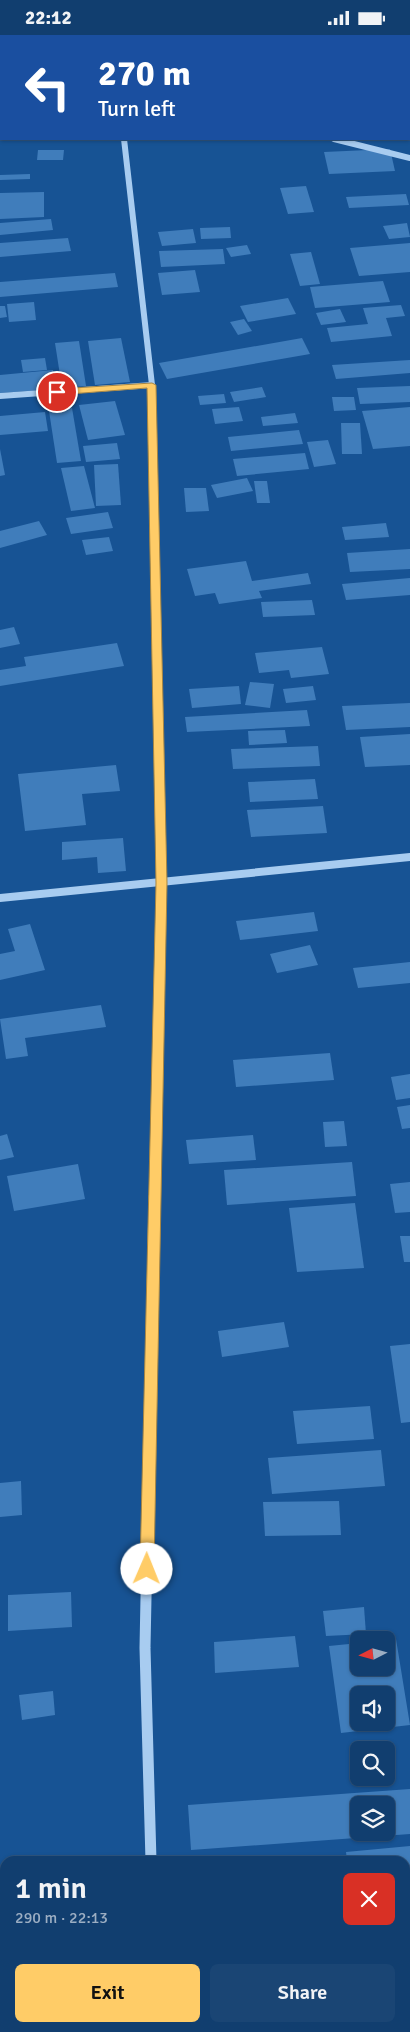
<!DOCTYPE html>
<html lang="en">
<head>
<meta charset="utf-8">
<style>
  body { margin:0; font-family:Signika,sans-serif; background:#1a4574; color:#f1f3f6; height:100vh; display:flex; flex-direction:column; font-size:19px; white-space:nowrap }
  * { box-sizing:border-box; margin:0 }
  p { font-size:16px; color:#9caec3 }
  .icon { flex:none; width:28px; height:28px; fill:none; stroke:currentColor; stroke-width:2; stroke-linecap:round; stroke-linejoin:round }
  .map { position:relative; flex:1; overflow:hidden }
  .panel { position:absolute; left:0px; top:1821px; width:410px; height:176px; display:flex; flex-direction:column; background:#113e6f; border-radius:15px 15px 0 0; box-shadow:0 1px 4px #0004,0 0 0 1px #305782 }
  .panel>* { flex:none }
  .banner { position:absolute; left:0px; top:0px; width:410px; height:105px; box-shadow:0 1px 4px #0004,0 0 0 1px #305782; background:#1a4fa0; color:#fff; overflow:hidden }
  .needle { width:32px; rotate:264deg }
  .buttons { position:absolute; left:350px; top:1596px; display:grid; gap:10px }
  .buttons a { display:grid; place-items:center; width:45px; height:45px; border-radius:8px; background:#113e6f; box-shadow:0 1px 4px #0004,0 0 0 1px #305782; font-size:25px }
  .pin { position:absolute; display:grid; place-items:center; width:42px; height:42px; color:#fff; margin:-21px; border:2px solid #fff; border-radius:50%; box-shadow:0 1px 5px #0007 }
  .me { position:absolute; width:55px; margin:-28px; rotate:1deg; stroke-linejoin:round; filter:drop-shadow(0 0 4px #0008) }
  .turn { display:flex; align-items:center; gap:18px; height:105px; padding:0 15px; font-size:22px }
  .turn .icon { width:65px; height:65px; stroke-width:2.5 }
  .turn b { display:block; font-size:35px; line-height:42px }
  .round { display:grid; place-items:center; flex:none; width:52px; height:52px; border-radius:8px; background:#1a4574 }
  .summary { display:flex; align-items:center; justify-content:space-between; height:85px; padding:0 15px }
  h1 { font-size:30px; font-weight:600; line-height:38px }
  .primary-button { display:flex; gap:10px; margin-top:auto; padding:10px 15px }
  .primary-button a { flex:1; height:58px; border-radius:8px; background:#ffcc67; color:#111; font-size:20px; font-weight:600; line-height:58px; text-align:center }
  .primary-button a+a { background:#1a4574; color:#f1f3f6 }
  .status { display:flex; justify-content:space-between; align-items:center; height:35px; padding:0 25px; background:#113e6f; direction:ltr }
  .status svg { height:14px; fill:currentColor }
  .map>svg:first-child { display:block }
  .building { fill:#407dbb; fill-rule:evenodd }
  .lines { fill:none; stroke-linecap:round; stroke-linejoin:round }
  .minor-far2 { stroke:#a8ccf0; stroke-width:6 }
  .minor-far1 { stroke:#a8ccf0; stroke-width:8 }
  .minor { stroke:#a8ccf0; stroke-width:11 }
  .route { fill:#ffcc67; stroke:#a68543 }
</style>
</head>
<body>
<div class="status"><b>22:12</b><svg viewBox="0 0 49 12"><path d="M0 12V9h3v3zM5 12V6h3v6zM10 12V3h3v9zM15 12V0h3v12zM26 1h20v11H26zM47 4h2v5h-2z"/></svg></div>
<div class="map">
<svg width="410" height="1997" viewBox="0 0 410 1997">
  <rect width="100%" height="100%" fill="#175394"/>
  <g class="building">
    <path d="M390,114l5,22 -66,3 -5,-22z"/>
    <path d="M38,115h26l-1,10h-26z"/>
    <path d="M30,139v5l-30,1v-5z"/>
    <path d="M306,151l8,26 -26,2 -8,-26z"/>
    <path d="M44,157v25l-44,2v-26z"/>
    <path d="M406,159l3,11 -60,3 -3,-11z"/>
    <path d="M51,184l2,11 -53,5v-12z"/>
    <path d="M407,188l3,14 -21,2 -6,-13z"/>
    <path d="M230,192l1,11 -30,1 -1,-11z"/>
    <path d="M193,194l3,14 -34,3 -4,-14z"/>
    <path d="M68,203l3,13 -71,6v-14z"/>
    <path d="M410,208v29l-51,4 -9,-28z"/>
    <path d="M247,210l4,9 -20,3 -5,-9z"/>
    <path d="M223,214l2,15 -64,3 -2,-16z"/>
    <path d="M311,217l9,32 -20,2 -10,-32z"/>
    <path d="M195,235l5,22 -38,3 -4,-22z"/>
    <path d="M115,238l3,14 -118,10v-15z"/>
    <path d="M383,246l7,21 -75,6 -5,-21z"/>
    <path d="M288,263l8,16 -48,8 -8,-16z"/>
    <path d="M34,267l2,18 -27,2 -2,-18z"/>
    <path d="M401,270l4,11 -19,2 6,18 -61,6 -4,-14 41,-4 -5,-16z"/>
    <path d="M0,271h5l2,11 -7,1z"/>
    <path d="M340,274l6,13 -25,3 -5,-12z"/>
    <path d="M244,284l8,12 -14,4 -8,-13z"/>
    <path d="M121,303l9,44 -35,3 -7,-44z"/>
    <path d="M302,303l8,16 -143,25 -8,-16z"/>
    <path d="M79,306l7,45 -24,2 -7,-45z"/>
    <path d="M45,323l2,12 -24,2 -2,-12z"/>
    <path d="M410,325v13l-74,6 -4,-14z"/>
    <path d="M53,335l3,19 -56,4v-18z"/>
    <path d="M410,351v16l-50,2 -3,-16z"/>
    <path d="M262,352l4,10 -32,5 -4,-10z"/>
    <path d="M224,359l2,9 -26,2 -2,-9z"/>
    <path d="M332,362h22l2,13 -22,1z"/>
    <path d="M115,366l10,34 -37,5 -9,-35z"/>
    <path d="M239,372l4,14 -28,3 -3,-15z"/>
    <path d="M410,372v39l-37,3 -11,-38z"/>
    <path d="M72,373l9,53 -24,2 -8,-52z"/>
    <path d="M45,377l3,19 -48,4v-19z"/>
    <path d="M295,378l3,10 -35,3 -2,-9z"/>
    <path d="M341,388h19l2,31h-20z"/>
    <path d="M299,395l4,14 -72,7 -3,-14z"/>
    <path d="M328,405l8,24 -22,3 -7,-25z"/>
    <path d="M117,408l3,16 -34,3 -3,-16z"/>
    <path d="M0,414l5,26 -5,1z"/>
    <path d="M305,418l4,16 -72,7 -4,-17z"/>
    <path d="M118,429l3,41 -25,1 -2,-41z"/>
    <path d="M84,431l11,42 -24,3 -10,-43z"/>
    <path d="M247,443l6,13 -36,7 -6,-13z"/>
    <path d="M254,446h13l3,22h-13z"/>
    <path d="M184,453h22l3,23 -23,1z"/>
    <path d="M108,477l5,16 -42,6 -5,-16z"/>
    <path d="M39,486l8,14 -47,13v-17z"/>
    <path d="M386,488l3,14 -44,3 -3,-13z"/>
    <path d="M109,502l4,14 -27,4 -4,-15z"/>
    <path d="M410,514v20l-60,3 -3,-19z"/>
    <path d="M246,526l6,20 56,-8 3,11 -52,7 3,7 -43,6 -4,-11 -20,3 -8,-27z"/>
    <path d="M410,543v17l-64,5 -4,-16z"/>
    <path d="M312,565l3,15 -52,2 -2,-15z"/>
    <path d="M14,592l6,17 -20,4v-18z"/>
    <path d="M117,608l7,23 -124,20v-16l26,-4 -2,-9z"/>
    <path d="M322,612l7,27 -38,4 -2,-8 -30,3 -4,-20z"/>
    <path d="M250,647l24,2 -4,24 -25,-3z"/>
    <path d="M239,651l2,18 -49,4 -3,-19z"/>
    <path d="M313,651l3,14 -30,3 -3,-14z"/>
    <path d="M410,668v24l-64,3 -4,-24z"/>
    <path d="M307,675l3,16 -123,6 -2,-15z"/>
    <path d="M285,695l2,13 -38,2 -1,-14z"/>
    <path d="M410,699v31l-45,2 -5,-30z"/>
    <path d="M318,711l2,20 -87,3 -2,-20z"/>
    <path d="M116,730l4,26 -38,3 4,31 -61,6 -7,-57z"/>
    <path d="M315,744l3,20 -68,3 -2,-20z"/>
    <path d="M323,771l4,27 -76,4 -4,-27z"/>
    <path d="M123,803l3,33 -28,2 -1,-16 -35,3v-18z"/>
    <path d="M314,877l4,19 -78,9 -4,-19z"/>
    <path d="M30,889l15,46 -45,10v-26l15,-3 -7,-22z"/>
    <path d="M310,910l8,20 -41,8 -7,-19z"/>
    <path d="M410,927v21l-52,5 -5,-20z"/>
    <path d="M101,970l5,22 -81,11 3,18 -22,3 -6,-40z"/>
    <path d="M330,1018l4,27 -98,7 -3,-27z"/>
    <path d="M410,1039v24l-14,2 -5,-23z"/>
    <path d="M410,1070v23l-8,1 -5,-22z"/>
    <path d="M344,1086l3,25 -22,1 -2,-25z"/>
    <path d="M7,1099l7,23 -14,3v-24z"/>
    <path d="M253,1100l3,25 -67,4 -3,-24z"/>
    <path d="M352,1127l4,34 -129,9 -3,-35z"/>
    <path d="M78,1129l7,35 -71,12 -7,-35z"/>
    <path d="M410,1147v30l-15,1 -5,-29z"/>
    <path d="M355,1168l9,65 -67,4 -8,-64z"/>
    <path d="M400,1201h10v26h-6z"/>
    <path d="M284,1287l5,25 -67,10 -4,-26z"/>
    <path d="M410,1309v78l-9,1 -11,-77z"/>
    <path d="M370,1371l4,33 -77,5 -4,-33z"/>
    <path d="M381,1415l4,36 -113,8 -4,-36z"/>
    <path d="M21,1446l1,34 -22,2v-34z"/>
    <path d="M339,1466l2,34 -76,1 -2,-34z"/>
    <path d="M71,1557l1,35 -64,4v-36z"/>
    <path d="M364,1572l2,27 -40,2 -3,-25z"/>
    <path d="M295,1601l4,31 -84,6 -1,-31z"/>
    <path d="M396,1604l14,86 -69,8 -12,-87 30,-3v24h27v-27zM359,1660h27v28h-27z"/>
    <path d="M53,1656l2,24 -33,5 -3,-25z"/>
    <path d="M410,1754v45l-219,16 -3,-45zM359,1770h27v28h-27z"/>
    <path d="M410,1811v60h-5v-45h-58l-1,-9z"/>
    <path d="M405,1892h5v105h-58v-5h53z"/>
    <path d="M0,1895h5v29l-5,1z"/>
  </g>
  <g class="lines">
    <g class="minor-far2">
      <path d="M409,18l1,4"/>
      <path d="M124,104l28,246 3,161"/>
      <path d="M334,104l76,19"/>
      <path d="M0,361l152,-11"/>
    </g>
    <g class="minor-far1">
      <path d="M0,863l410,-41"/>
      <path d="M154,1163l7,-315 -6,-338"/>
    </g>
    <g class="minor">
      <path d="M151,1826l-6,-213 9,-451"/>
      <path d="M155,1992l1,5"/>
    </g>
  </g>
  <path class="route" d="M152,348l4,2 11,498 -13,686 -2,5 -5,2 -5,-2 -2,-5 16,-686 -9,-495 -90,7 -5,-3 5,-3z"/>
</svg>
<div class="buttons">
<a><svg class="needle" viewBox="-14 -14 28 28"><path d="M0-13l5 13h-10z" fill="#e53935"/><path d="M0 13l5-13h-10z" fill="#9caec3"/></svg></a>
<a><svg class="icon" aria-label="sound" viewBox="0 0 24 24"><path d="M4 9h4l5-4v14l-5-4H4zM17 9q2 3 0 6"/></svg></a>
<a><svg class="icon" aria-label="search" viewBox="0 0 24 24"><circle cx="10" cy="10" r="6"/><path d="M15 15l6 6"/></svg></a>
<a><svg class="icon" aria-label="layers" viewBox="0 0 24 24"><path d="M12 4l9 5-9 5-9-5zM3 14l9 5 9-5"/></svg></a>
</div>
<div class="pin" style="left:57px;top:357px;background:#d93025"><svg class="icon" aria-label="arrive" viewBox="0 0 24 24"><path d="M6 21V4h12l-3 4 3 4H6"/></svg></div>
<svg class="me" style="left:147px;top:1534px" viewBox="-20 -20 40 40"><circle r="19" fill="#fff"/><path d="M0-13L10 11 0 6-10 11z" fill="#ffcc67"/></svg>
<div class="banner">
<div class="turn"><svg class="icon" aria-label="left" viewBox="0 0 24 24"><path d="M17 20v-9H6M10 6l-5 5 5 5"/></svg><div><b>270 m</b>Turn left</div></div>
</div>
<section class="panel">
<div class="summary"><div><h1>1 min</h1><p>290 m · 22:13</p></div><a class="round" style="background:#d93025;color:#fff"><svg class="icon" aria-label="close" viewBox="0 0 24 24"><path d="M6 6l12 12M18 6L6 18"/></svg></a></div>
<div class="primary-button"><a>Exit</a><a>Share</a></div>
</section>
</div>
</body>
</html>
